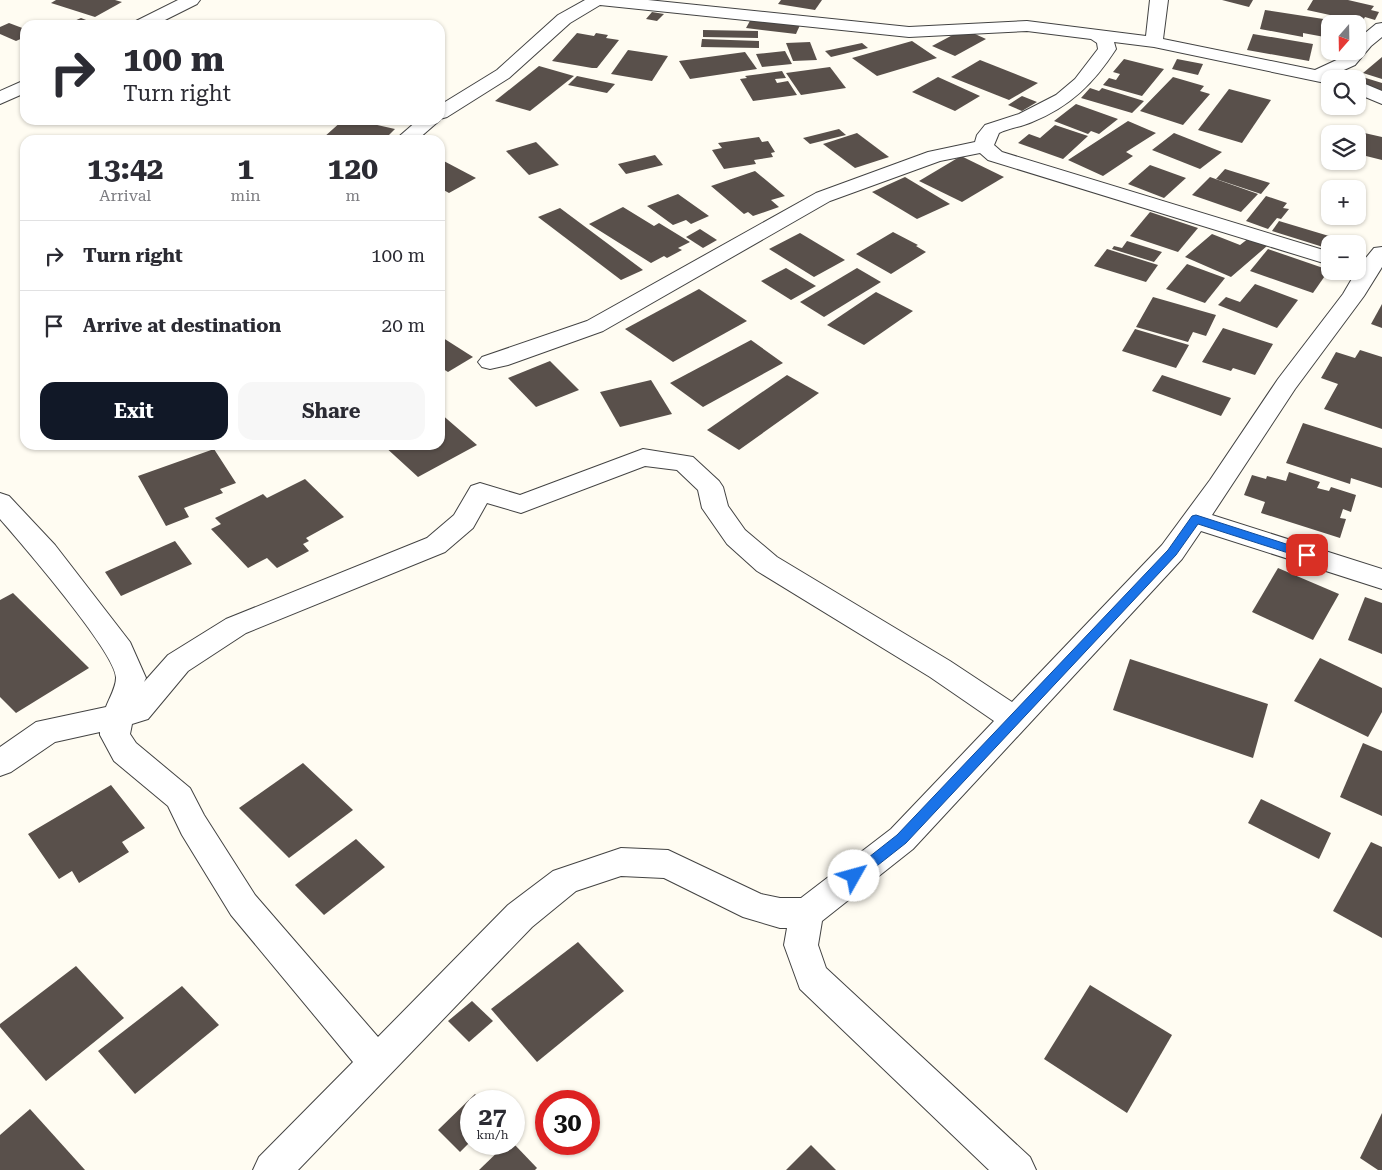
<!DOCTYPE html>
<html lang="en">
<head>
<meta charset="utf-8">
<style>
  body { margin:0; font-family:"Roboto Serif",serif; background:#f7f7f7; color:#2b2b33; height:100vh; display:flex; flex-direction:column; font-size:19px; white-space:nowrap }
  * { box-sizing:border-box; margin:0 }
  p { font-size:16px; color:#7c7c81 }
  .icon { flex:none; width:28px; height:28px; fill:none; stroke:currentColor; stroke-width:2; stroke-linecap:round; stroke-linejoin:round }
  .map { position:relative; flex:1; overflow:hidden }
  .drawer { position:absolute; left:20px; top:135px; width:425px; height:315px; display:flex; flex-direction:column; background:#fff; border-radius:15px; box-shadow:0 1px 4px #0004 }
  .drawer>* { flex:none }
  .hud { position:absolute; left:20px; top:20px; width:425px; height:105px; border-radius:15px; box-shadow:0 1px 4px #0004; background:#fff; color:#2b2b33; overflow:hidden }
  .needle { width:32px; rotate:200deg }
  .fabs { position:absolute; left:1321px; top:15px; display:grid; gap:10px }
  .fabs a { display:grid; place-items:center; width:45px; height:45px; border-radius:10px; background:#fff; box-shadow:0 1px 4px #0004; font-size:25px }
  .speed { position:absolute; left:460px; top:1090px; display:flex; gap:10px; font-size:25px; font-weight:700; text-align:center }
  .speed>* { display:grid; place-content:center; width:65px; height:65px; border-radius:50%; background:#fff; box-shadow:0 1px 4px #0004; line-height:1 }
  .speed small { font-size:12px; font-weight:400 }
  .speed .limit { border:8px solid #d22; background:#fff; color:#111 }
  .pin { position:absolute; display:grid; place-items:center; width:42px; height:42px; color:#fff; margin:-21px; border-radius:10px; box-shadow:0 2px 8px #0006 }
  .me { position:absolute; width:55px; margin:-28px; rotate:52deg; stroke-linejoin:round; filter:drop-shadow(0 0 4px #0008) }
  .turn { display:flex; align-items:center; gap:18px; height:105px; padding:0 20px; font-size:22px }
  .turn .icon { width:65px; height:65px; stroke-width:2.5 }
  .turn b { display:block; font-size:35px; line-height:42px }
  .eta { display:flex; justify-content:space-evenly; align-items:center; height:85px; text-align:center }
  .eta b { font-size:30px; font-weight:700; line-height:35px }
  .action { display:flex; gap:10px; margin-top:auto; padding:10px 20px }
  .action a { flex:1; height:58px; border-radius:15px; background:#111827; color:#fff; font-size:20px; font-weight:700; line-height:58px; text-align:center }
  .action a+a { background:#f7f7f7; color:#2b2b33 }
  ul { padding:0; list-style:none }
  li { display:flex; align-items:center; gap:15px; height:70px; padding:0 20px; border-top:1px solid #e1e1e2 }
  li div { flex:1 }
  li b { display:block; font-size:19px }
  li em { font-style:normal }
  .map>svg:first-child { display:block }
  .building { fill:#59504b }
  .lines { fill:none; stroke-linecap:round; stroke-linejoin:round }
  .minor-casing { stroke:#434343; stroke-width:2 }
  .minor { fill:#fff; fill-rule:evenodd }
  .route { fill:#1a73e8; stroke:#114b97 }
</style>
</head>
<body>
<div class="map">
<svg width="1382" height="1170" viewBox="0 0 1382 1170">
  <rect width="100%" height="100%" fill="#fffcf2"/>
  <g class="building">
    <path d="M56,0h59l7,2 -27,15 -44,-14z"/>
    <path d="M781,0h41l-7,10 -37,-6z"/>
    <path d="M1222,0h31l-4,7z"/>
    <path d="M1313,0h35l26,6 -3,4 8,2 -4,8 -10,-3 -3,5 -55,-12z"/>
    <path d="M1265,10l65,10v18l-27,-5v4l-43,-8z"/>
    <path d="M652,12l12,2 -7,7 -11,-2z"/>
    <path d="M81,18l18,7h-34z"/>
    <path d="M751,19l49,6 -4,9 -50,-6z"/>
    <path d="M9,23l16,6v8l-9,4 -16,-7v-7z"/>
    <path d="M964,29l22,10 -31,17 -23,-10z"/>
    <path d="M703,30l55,1v7l-55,-1z"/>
    <path d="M577,33l17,3 2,-3 12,2 -2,3 13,2 -22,28h-5l-40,-7z"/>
    <path d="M1253,34l60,10 -4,17 -62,-11z"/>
    <path d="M702,39l57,2v7l-58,-1z"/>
    <path d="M912,41l25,17 -60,18 -25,-18z"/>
    <path d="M810,42l7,18 -24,1 -7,-18z"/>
    <path d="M862,43l6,5 -37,9 -6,-6z"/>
    <path d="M628,50l40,6 -16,25 -41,-7z"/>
    <path d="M785,51l7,13 -30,3 -6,-13z"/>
    <path d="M745,52l12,17 -67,10 -11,-18z"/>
    <path d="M1382,57v22l-19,-6z"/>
    <path d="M1124,59l40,10 -22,27 -39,-11 6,-7 7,2 4,-6 -7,-2z"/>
    <path d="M1177,59l26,5 -5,11 -26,-6z"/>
    <path d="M980,60l58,23 -29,17 -58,-23z"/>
    <path d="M539,66l35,10 -44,35 -35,-10z"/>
    <path d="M830,67l16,21 -45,7 -15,-22z"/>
    <path d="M782,71l4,7 -11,1 2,4 11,-2 9,14 -44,6 -13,-22 7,-1 -2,-2z"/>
    <path d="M1356,75l26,8v8l-24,-8v-4h-6z"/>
    <path d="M577,76l38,8 -8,9 -39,-8z"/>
    <path d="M938,77l42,19 -25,15 -43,-19z"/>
    <path d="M1173,77l31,9 -4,5 10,3 -27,31 -43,-14z"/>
    <path d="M1090,88l9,3 3,-3 42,13 -12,12 -51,-15z"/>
    <path d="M1229,89l42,11 -29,43 -44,-13z"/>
    <path d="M1022,96l15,6 -15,9 -14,-6z"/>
    <path d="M1076,104l42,15 -19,15 -8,-3 -3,3 -34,-13z"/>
    <path d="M343,120h12l40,9 -11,11h-51l-10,-2z"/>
    <path d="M1128,121l28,12 -30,19 7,4 -30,20 -35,-16z"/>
    <path d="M1055,125l33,11 -25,23 -45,-16 11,-9 11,4z"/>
    <path d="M1338,127l44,10v23l-24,-6v-20h-24z"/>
    <path d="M839,129l7,6 -36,9 -7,-6z"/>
    <path d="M857,133l32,24 -34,11 -32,-24z"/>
    <path d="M1174,133l48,19 -22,17 -48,-19z"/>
    <path d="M759,137l3,5 6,-1 7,11 -4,1 2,4 -19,3 2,4 -32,5 -12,-19 10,-2 -4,-5z"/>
    <path d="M536,142l23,23 -30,10 -23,-24z"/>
    <path d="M655,155l8,10 -37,9 -8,-10z"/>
    <path d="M961,156l43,21 -42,25 -43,-21z"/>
    <path d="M440,159l36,19 -27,15 -9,-5z"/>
    <path d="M1150,165l36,13 -22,20 -36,-14z"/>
    <path d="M1225,169l45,14 -9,11 -45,-15z"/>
    <path d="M755,171l30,25 -14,4 8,7 -26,9 -5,-4 -4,2 -33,-28z"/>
    <path d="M905,177l45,27 -33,15 -45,-27z"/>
    <path d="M1210,177l48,17 -17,18 -49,-17z"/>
    <path d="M678,194l31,22 -18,8 -5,-4 -13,5 -26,-19z"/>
    <path d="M1266,196l21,7 -4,5 6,1 -8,10 -4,-1 -9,11 -22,-8z"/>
    <path d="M623,207l31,19 5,-3 31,19 -12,6 4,2 -15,8 -3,-2 -13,7 -62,-39z"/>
    <path d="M560,208l83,62 -22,10 -83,-63z"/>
    <path d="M1150,212l48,16 -20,24 -48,-16z"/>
    <path d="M1279,221l50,15 -6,11 -51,-16z"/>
    <path d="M700,229l17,11 -14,8 -17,-11z"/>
    <path d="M893,232l25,13 -2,1 10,6 -35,22 -35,-20z"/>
    <path d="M800,233l45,27 -31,17 -45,-28z"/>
    <path d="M1212,234l28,11 9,-7 18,8 -36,31 -46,-20z"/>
    <path d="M1127,241l35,11 -8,10 -42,-13 2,-3 8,2z"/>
    <path d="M1107,249l51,16 -12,17 -52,-16z"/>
    <path d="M1268,249l61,21 -16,23 -63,-22z"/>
    <path d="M1187,264l38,14 -20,25 -39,-14z"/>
    <path d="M786,268l30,18 -25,14 -30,-19z"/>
    <path d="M857,268l24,14 -57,35 -24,-15z"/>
    <path d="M1255,284l43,16 -21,28 -59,-23 8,-8 14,5z"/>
    <path d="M699,289l48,32 -74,41 -48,-33z"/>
    <path d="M876,292l37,19 -49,34 -37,-20z"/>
    <path d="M1153,297l63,18 -10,21 -13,-4 -5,10 -52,-15z"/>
    <path d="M1382,304v24l-11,-4z"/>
    <path d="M1223,328l50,16 -18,31 -22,-7 -2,3 -29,-9z"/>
    <path d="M1135,329l54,16 -13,23 -54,-17z"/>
    <path d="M440,336l33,21 -25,15 -8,-5z"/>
    <path d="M751,340l32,23 -80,44 -33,-24z"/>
    <path d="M1360,350l22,7v72l-58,-20 14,-25 -17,-6 15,-26 19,6z"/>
    <path d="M550,361l29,29 -43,17 -28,-29z"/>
    <path d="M787,375l32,18 -80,57 -32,-20z"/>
    <path d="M1162,375l69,23 -10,18 -69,-25z"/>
    <path d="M651,380l21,34 -52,13 -20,-35z"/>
    <path d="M440,413l37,32 -59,32 -35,-32h57z"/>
    <path d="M1303,423l79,25v40l-31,-10 -1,6 -64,-21z"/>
    <path d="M214,449l22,34 -16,6 3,4 -39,15 5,9 -23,9 -28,-50z"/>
    <path d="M1289,472l31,10 -3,6 12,3 2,-4 25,8 -5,17 -8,-3 -3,9 6,1 -6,19 -79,-25 4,-11 -21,-7 8,-20 14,4 1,-3 19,5z"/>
    <path d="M305,479l39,38 -38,21 3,3 -6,3 6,7 -32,17 -10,-10 -19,10 -37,-39 10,-5 -6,-6 48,-24 4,4z"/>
    <path d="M175,541l17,23 -71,32 -16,-24z"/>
    <path d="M1278,568l61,26 -26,46 -61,-28z"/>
    <path d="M13,593l76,75 -73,45 -16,-16v-97z"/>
    <path d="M1365,597l17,6v51l-34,-14z"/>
    <path d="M1320,658l62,30v24l-14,25 -74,-36z"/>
    <path d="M1130,659l138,45 -15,54 -140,-48z"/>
    <path d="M1363,743l19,8v65l-42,-19z"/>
    <path d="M303,763l50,47 -64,48 -50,-50z"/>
    <path d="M111,785l34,43 -23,14 7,10 -50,31 -7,-12 -13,8 -31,-45z"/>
    <path d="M1261,799l70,34 -12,26 -71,-36z"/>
    <path d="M356,839l29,28 -61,48 -29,-30z"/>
    <path d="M1371,842l11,5v91l-49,-27z"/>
    <path d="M578,942l46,49 -87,71 -46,-53z"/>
    <path d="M76,966l48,52 -78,63 -46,-54v-3z"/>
    <path d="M1090,985l82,50 -45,78 -83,-54z"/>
    <path d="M182,986l37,39 -84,69 -37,-43z"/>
    <path d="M472,1001l21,20 -24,21 -21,-21z"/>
    <path d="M475,1094l7,7h-11v40l-11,11 -22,-22z"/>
    <path d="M30,1109l55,61h-85v-35z"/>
    <path d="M1382,1113v57h-4l-18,-12z"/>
    <path d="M506,1144h8l23,24 -2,2h-56z"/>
    <path d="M811,1145l25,25h-50z"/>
  </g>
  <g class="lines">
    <g class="minor-casing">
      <g id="minor">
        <path d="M178,0h22l-3,4 -42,21h-22l3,-4z"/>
        <path d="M585,0h63l261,27 118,-6 119,15 4,-36h18l-5,39 152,31 28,-13 5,-6h10l1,-13 17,-14 6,-1v14l-11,9 -16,19 -20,9 5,5h-10v5l-176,-37 -40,-5 2,7c-22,34 -46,58 -84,73 -11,5 -23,6 -33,11l-5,12 8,7 328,100v13l-342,-105 -8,-7 -40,8 -110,40 -227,130 -95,34 -18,4 -8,-2 -4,-5 4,-5 105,-36 229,-128 112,-41 47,-10 2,-7 8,-10 34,-11 37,-19 19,-16 23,-30 -1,-6 -6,-4 -64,-8 -118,6 -309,-32 -30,18 -61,55 -62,39 -7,2v-14l57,-35 61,-55z"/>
        <path d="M25,80v13l-25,11v-13z"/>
        <path d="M1358,81l24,10v13l-24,-10z"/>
        <path d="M418,120h22l-23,20h-22z"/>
        <path d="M1382,247v20l-18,29 -69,93 -83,126 170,54v20l-181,-58 -19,28 -269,290 -91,72 -4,24 8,23 204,189 6,13h-47l-189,-181 -16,-44 3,-17h-7l-37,-11 -79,-39 -43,-2 -45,15 -44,36 -234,243h-45l6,-13 94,-95 -122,-147 -49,-80 -14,-29 -54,-45 -14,-26v-3l-45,10 -44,30 -11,4v-29l36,-25 70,-15c3,-8 10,-20 10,-29 1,-24 -96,-136 -116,-159v-26l9,3 46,49 75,97 16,36 -2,4 24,-27 58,-36 201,-81 27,-23 17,-29 9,-3 40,12 123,-46 50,8 26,24 4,6 5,19 17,24 32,27 173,104 62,41 150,-157 48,-65 68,-101 65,-85 17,-29 14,-17zM645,466l32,4 21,20 4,18 25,36 30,27 173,106 64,44 -103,108 -90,69h-21l-19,-4 -93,-44 -47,-2 -68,23 -45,34 -130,132 -123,-142 -51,-80 -14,-27 -54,-45 -6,-9 2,-10 16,-5 40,-48 58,-38 199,-81 28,-24 14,-25 34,10z"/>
      </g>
    </g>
    <use href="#minor" class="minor"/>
  </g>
  <path class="route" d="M1196,515l115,37 2,3 -6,4 -109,-35 -22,31 -270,288 -47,37 -5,2 -4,-2 -2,-4 2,-4 47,-37 271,-285 24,-34z"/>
</svg>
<div class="fabs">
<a><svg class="needle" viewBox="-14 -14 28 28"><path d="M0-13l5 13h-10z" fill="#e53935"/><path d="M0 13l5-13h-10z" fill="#7c7c81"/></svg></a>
<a><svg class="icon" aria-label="search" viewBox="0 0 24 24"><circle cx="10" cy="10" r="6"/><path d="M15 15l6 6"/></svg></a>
<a><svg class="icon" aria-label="layers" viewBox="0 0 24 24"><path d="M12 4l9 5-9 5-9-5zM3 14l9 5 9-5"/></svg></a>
<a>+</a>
<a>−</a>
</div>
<div class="speed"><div>27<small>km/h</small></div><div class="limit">30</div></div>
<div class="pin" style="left:1307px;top:555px;background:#d93025"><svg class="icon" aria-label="arrive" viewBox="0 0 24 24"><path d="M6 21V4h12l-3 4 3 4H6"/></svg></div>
<svg class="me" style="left:854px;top:876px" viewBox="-20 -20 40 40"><circle r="19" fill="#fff"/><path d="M0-13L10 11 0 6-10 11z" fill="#1a73e8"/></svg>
<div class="hud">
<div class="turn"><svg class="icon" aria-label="right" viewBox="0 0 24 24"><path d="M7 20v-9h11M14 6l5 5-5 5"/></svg><div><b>100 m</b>Turn right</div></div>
</div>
<section class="drawer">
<div class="eta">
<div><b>13:42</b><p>Arrival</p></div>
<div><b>1</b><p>min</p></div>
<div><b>120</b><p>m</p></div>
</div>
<ul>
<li><svg class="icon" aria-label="right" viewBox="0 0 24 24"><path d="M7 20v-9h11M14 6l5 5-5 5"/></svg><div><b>Turn right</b></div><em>100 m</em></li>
<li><svg class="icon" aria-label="arrive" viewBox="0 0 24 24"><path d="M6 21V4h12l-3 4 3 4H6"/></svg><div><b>Arrive at destination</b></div><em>20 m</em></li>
</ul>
<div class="action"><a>Exit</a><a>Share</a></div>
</section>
</div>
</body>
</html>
